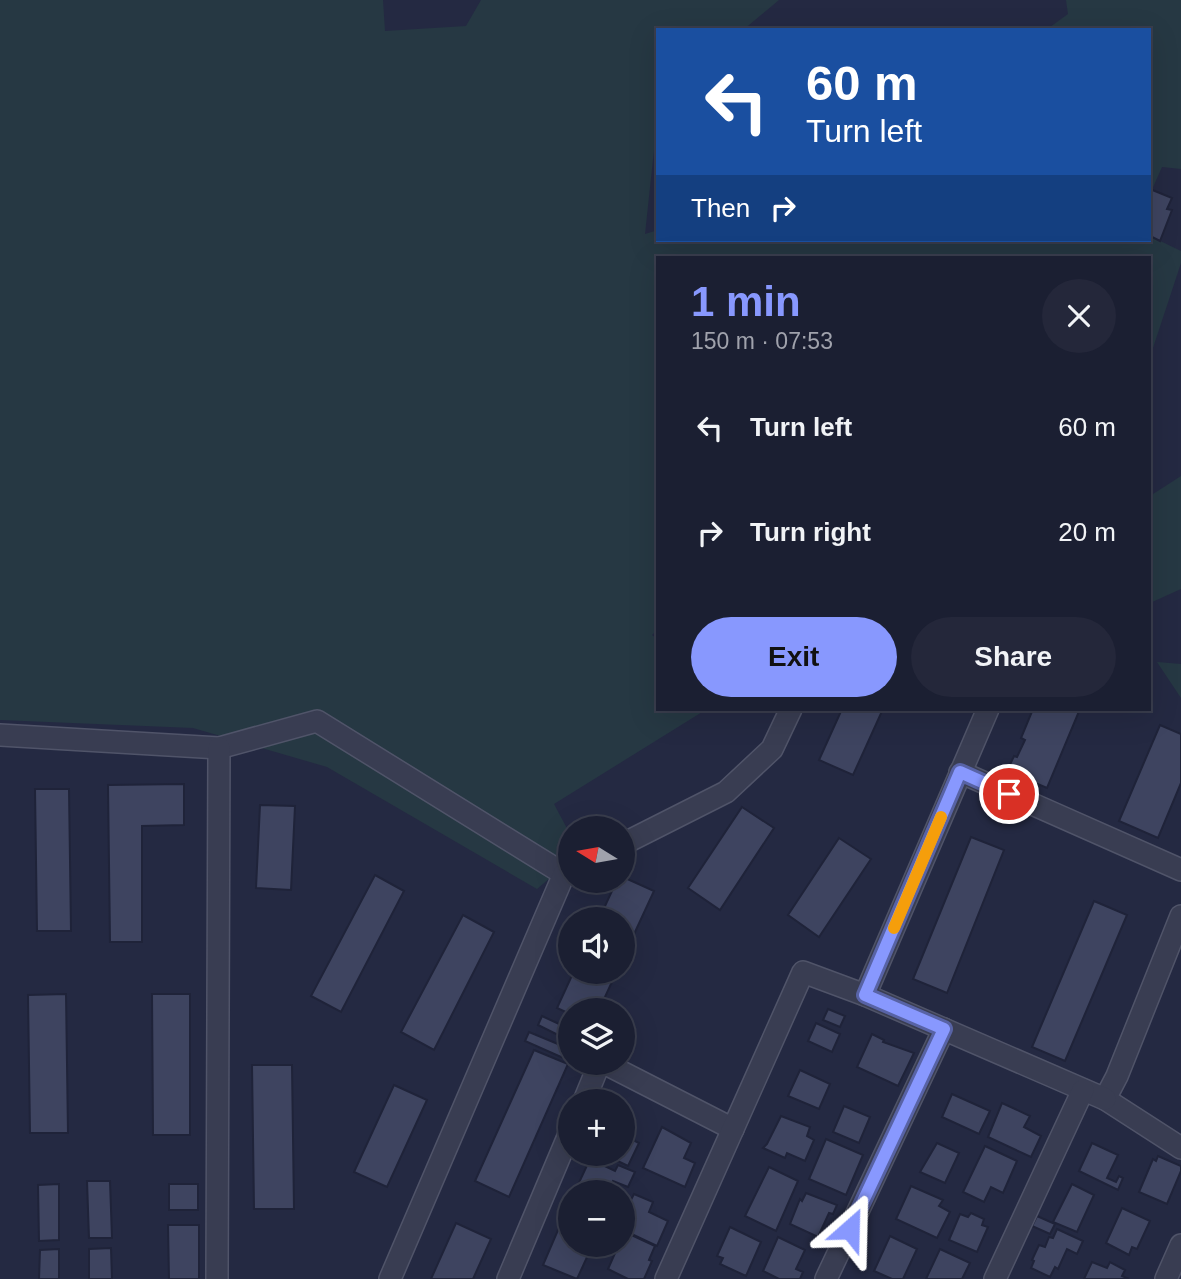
<!DOCTYPE html>
<html lang="en">
<head>
<meta charset="utf-8">
<style>
  body { margin:0; font-family:Arial,sans-serif; background:#24273a; color:#f1f3f6; height:100vh; display:flex; flex-direction:column; font-size:26px; white-space:nowrap }
  * { box-sizing:border-box; margin:0 }
  p { font-size:23px; color:#a0a2ac }
  .icon { flex:none; width:38px; height:38px; fill:none; stroke:currentColor; stroke-width:2; stroke-linecap:round; stroke-linejoin:round }
  .map { position:relative; flex:1; overflow:hidden }
  .details { position:absolute; left:656px; top:256px; width:495px; height:455px; display:flex; flex-direction:column; background:#1b1f32; border-radius:0px; box-shadow:0 7px 28px #0002,0 0 0 2px #393d4d }
  .details>* { flex:none }
  .banner { position:absolute; left:656px; top:28px; width:495px; height:214px; border-radius:0px; box-shadow:0 7px 28px #0002,0 0 0 2px #393d4d; background:#1a4fa0; color:#fff; overflow:hidden }
  .needle { width:46px; rotate:281deg }
  .fabs { position:absolute; left:558px; top:816px; display:grid; gap:14px }
  .fabs a { display:grid; place-items:center; width:77px; height:77px; border-radius:50%; background:#1b1f32; box-shadow:0 7px 28px #0002,0 0 0 2px #393d4d; font-size:35px }
  .pin { position:absolute; display:grid; place-items:center; width:60px; height:60px; color:#fff; margin:-30px; border:4px solid #fff; border-radius:50%; box-shadow:0 2px 7px #0007 }
  .me { position:absolute; width:77px; margin:-38px; rotate:25deg; stroke-linejoin:round; filter:drop-shadow(0 0 5px #0008) }
  .turn { display:flex; align-items:center; gap:24px; height:147px; padding:0 35px; font-size:32px }
  .turn .icon { width:91px; height:91px; stroke-width:2.5 }
  .turn b { display:block; font-size:49px; line-height:60px }
  .then { display:flex; align-items:center; height:66px; padding:0 35px; background:#0003; gap:14px; font-size:26px }
  .round { display:grid; place-items:center; flex:none; width:74px; height:74px; border-radius:37px; background:#24273a }
  .headline { display:flex; align-items:center; justify-content:space-between; height:119px; padding:0 35px }
  h1 { font-size:42px; font-weight:800; line-height:52px; color:#8898fe }
  .primary-button { display:flex; gap:14px; margin-top:auto; padding:14px 35px }
  .primary-button a { flex:1; height:80px; border-radius:42px; background:#8898fe; color:#111; font-size:28px; font-weight:800; line-height:80px; text-align:center }
  .primary-button a+a { background:#24273a; color:#f1f3f6 }
  ul { padding:0; list-style:none }
  li { display:flex; align-items:center; gap:21px; height:105px; padding:0 35px }
  li div { flex:1 }
  li b { display:block; font-size:26px }
  li em { font-style:normal }
  .map>svg:first-child { display:block }
  .green { fill:#263843 }
  .building { fill:#3e4460; stroke:#1f2339; stroke-width:2 }
  .lines { fill:none; stroke-linecap:round; stroke-linejoin:round }
  .minor-casing { stroke:#505469; stroke-width:24 }
  .minor { stroke:#393d52; stroke-width:21 }
  .route-casing { stroke:#5863a5; stroke-width:18 }
  .route { stroke:#8898fe; stroke-width:12 }
  .slow { stroke:#f59e0b; stroke-width:12 }
</style>
</head>
<body>
<div class="map">
<svg width="1181" height="1279" viewBox="0 0 1181 1279">
  <rect width="100%" height="100%" fill="#242942"/>
  <g class="green">
    <path d="M0,0h383l2,31 81,-5 15,-26h298l-36,30h-85v83l-13,121 13,-4v10h492v-4l31,15v12l-31,94v-100h-492v372l-6,6 6,5v69h49l-153,95 16,30v27l-33,28 -210,-122 -134,-39 -193,-8z"/>
    <path d="M1066,0h115v169l-19,-2 -12,27v-164h-104l22,-16z"/>
    <path d="M1181,476v113l-31,14v-107z"/>
    <path d="M1158,662l23,2v34l-24,-36z"/>
  </g>
  <g class="building">
    <path d="M1150,189l22,9 -5,11 5,1 -12,31 -10,-5z"/>
    <path d="M842,709h41l-30,66 -34,-15z"/>
    <path d="M1033,709h47l-33,79 -40,-17 7,-15 3,1 8,-17 -4,-2z"/>
    <path d="M1160,725l21,9v49l-23,55 -39,-17z"/>
    <path d="M184,784v41l-42,1v116h-32l-2,-157z"/>
    <path d="M35,789h34l2,142h-34z"/>
    <path d="M260,805l35,1 -4,84 -35,-2z"/>
    <path d="M742,807l32,21 -54,82 -32,-22z"/>
    <path d="M971,837l33,13 -57,143 -34,-14z"/>
    <path d="M839,838l32,21 -52,78 -31,-22z"/>
    <path d="M375,875l29,16 -63,121 -30,-16z"/>
    <path d="M623,877l31,14 -31,67v-39h-24l18,-39h6z"/>
    <path d="M1094,901l33,14 -62,146 -33,-14z"/>
    <path d="M463,915l31,17 -60,118 -33,-18z"/>
    <path d="M574,971h43l-18,39h-29v4l-13,-6z"/>
    <path d="M66,994l2,139h-38l-2,-138z"/>
    <path d="M152,994h38v141h-37z"/>
    <path d="M828,1009l17,7 -5,11 -17,-7z"/>
    <path d="M542,1016l28,13v12l-32,-16z"/>
    <path d="M816,1023l24,11 -8,18 -24,-11z"/>
    <path d="M529,1032l41,17v12l-45,-20z"/>
    <path d="M872,1034l12,6 -1,2 31,11 -16,33 -41,-19z"/>
    <path d="M534,1050l34,14 -59,133 -34,-16z"/>
    <path d="M252,1065h40l2,144h-40z"/>
    <path d="M800,1070l30,14 -11,25 -31,-13z"/>
    <path d="M394,1085l33,15 -40,87 -33,-15z"/>
    <path d="M952,1094l38,17 -11,23 -37,-17z"/>
    <path d="M1002,1103l28,13 -6,11 17,9 -10,21 -43,-20z"/>
    <path d="M844,1106l26,11 -11,26 -26,-11z"/>
    <path d="M781,1116l29,11 -3,9 7,4 -9,21 -18,-8 -2,5 -22,-10 4,-4z"/>
    <path d="M623,1118l7,3 -7,14 16,8 -11,23 -27,-13h22z"/>
    <path d="M662,1127l29,16 -7,15 11,5 -10,24 -42,-19z"/>
    <path d="M826,1139l37,16 -17,40 -37,-16z"/>
    <path d="M937,1143l22,10 -14,30 -25,-11z"/>
    <path d="M1092,1143l26,12 -11,23 9,4 3,-6 4,2 -5,12 -39,-19z"/>
    <path d="M985,1146l32,15 -14,32 -12,-6 -7,15 -21,-10z"/>
    <path d="M1158,1156l23,10v5l-14,33 -28,-12 14,-33 3,2z"/>
    <path d="M590,1159l25,12 3,-6 17,7 -7,15 -15,-6 -5,11h-25l-7,-3z"/>
    <path d="M769,1167l29,14 -22,50 -31,-15z"/>
    <path d="M87,1181h23l2,57h-23z"/>
    <path d="M59,1184v56l-20,1 -1,-56z"/>
    <rect x="169" y="1184" width="29" height="26"/>
    <path d="M1072,1184l22,11 -17,37 -24,-10z"/>
    <path d="M911,1186l32,14 -4,6 11,6 -13,26 -41,-19z"/>
    <path d="M806,1193l31,12 -4,9 -4,-1 -11,24 -28,-13 10,-25 2,2z"/>
    <path d="M634,1194l19,8 -4,10 19,9 -11,25 -34,-16v-15z"/>
    <path d="M1122,1208l28,13 -13,28 -5,-2 -3,8 -23,-12z"/>
    <path d="M563,1209l7,3v9l-10,-5z"/>
    <path d="M971,1213l13,6 -2,6 6,2 -11,25 -28,-12 11,-26 8,3z"/>
    <path d="M1037,1216l18,8 -5,10 -18,-8z"/>
    <path d="M456,1223l35,16 -18,40h-42z"/>
    <path d="M561,1223l9,3v18h23l-16,35 -34,-14z"/>
    <path d="M168,1225h31v54h-30z"/>
    <path d="M730,1227l31,15 -15,34 -26,-12 3,-6 -6,-2z"/>
    <path d="M1057,1229l26,12 -6,13 -10,-5 -9,20 -3,-2 -5,10 -19,-9 3,-7 -2,-1 7,-15 6,2 4,-10 4,1z"/>
    <path d="M625,1232l30,14 -6,14 3,1 -8,18h-16l-20,-10 11,-25h4z"/>
    <path d="M890,1236l27,13 -14,30h-11l-18,-8z"/>
    <path d="M778,1237l27,13 -9,19 7,3 -3,7h-21l-16,-8z"/>
    <path d="M111,1248l1,31h-23v-30z"/>
    <path d="M59,1249v30h-20l1,-29z"/>
    <path d="M940,1249l30,14 -8,16h-36z"/>
    <path d="M1092,1262l15,6 3,-6 15,8 -3,6 7,3h-45z"/>
  </g>
  <g class="lines">
    <g class="minor-casing">
      <g id="minor">
        <path d="M0,735l219,13 98,-27 247,153"/>
        <path d="M960,772l221,98"/>
        <path d="M623,844l103,-52 46,-43 19,-40"/>
        <path d="M1181,916l-64,160 -12,23 76,49"/>
        <path d="M865,995l123,-286"/>
        <path d="M602,1062l131,67"/>
        <path d="M584,1101l16,-39"/>
        <path d="M217,1279l2,-531"/>
        <path d="M390,1279l174,-405 6,-4"/>
        <path d="M508,1279l62,-147"/>
        <path d="M666,1279l137,-307 62,23 240,104"/>
        <path d="M826,1279l118,-250"/>
        <path d="M995,1279l88,-189"/>
        <path d="M1166,1279l15,-34"/>
      </g>
    </g>
    <use href="#minor" class="minor"/>
  </g>
  <g class="lines">
    <g class="route-casing">
      <path id="route" d="M850,1229l94,-200 -79,-34 95,-223 49,22"/>
    </g>
    <use href="#route" class="route"/>
    <path class="slow" d="M894,928l47,-111"/>
  </g>
</svg>
<div class="fabs">
<a><svg class="needle" viewBox="-14 -14 28 28"><path d="M0-13l5 13h-10z" fill="#e53935"/><path d="M0 13l5-13h-10z" fill="#a0a2ac"/></svg></a>
<a><svg class="icon" aria-label="sound" viewBox="0 0 24 24"><path d="M4 9h4l5-4v14l-5-4H4zM17 9q2 3 0 6"/></svg></a>
<a><svg class="icon" aria-label="layers" viewBox="0 0 24 24"><path d="M12 4l9 5-9 5-9-5zM3 14l9 5 9-5"/></svg></a>
<a>+</a>
<a>−</a>
</div>
<div class="pin" style="left:1009px;top:794px;background:#d93025"><svg class="icon" aria-label="arrive" viewBox="0 0 24 24"><path d="M6 21V4h12l-3 4 3 4H6"/></svg></div>
<svg class="me" style="left:850px;top:1229px" viewBox="-20 -20 40 40"><path d="M0-17L14 15 0 8-14 15z" fill="#8898fe" stroke="#fff" stroke-width="4"/></svg>
<div class="banner">
<div class="turn"><svg class="icon" aria-label="left" viewBox="0 0 24 24"><path d="M17 20v-9H6M10 6l-5 5 5 5"/></svg><div><b>60 m</b>Turn left</div></div>
<div class="then">Then<svg class="icon" aria-label="right" viewBox="0 0 24 24"><path d="M7 20v-9h11M14 6l5 5-5 5"/></svg></div>
</div>
<section class="details">
<div class="headline"><div><h1>1 min</h1><p>150 m · 07:53</p></div><a class="round"><svg class="icon" aria-label="close" viewBox="0 0 24 24"><path d="M6 6l12 12M18 6L6 18"/></svg></a></div>
<ul>
<li><svg class="icon" aria-label="left" viewBox="0 0 24 24"><path d="M17 20v-9H6M10 6l-5 5 5 5"/></svg><div><b>Turn left</b></div><em>60 m</em></li>
<li><svg class="icon" aria-label="right" viewBox="0 0 24 24"><path d="M7 20v-9h11M14 6l5 5-5 5"/></svg><div><b>Turn right</b></div><em>20 m</em></li>
</ul>
<div class="primary-button"><a>Exit</a><a>Share</a></div>
</section>
</div>
</body>
</html>
